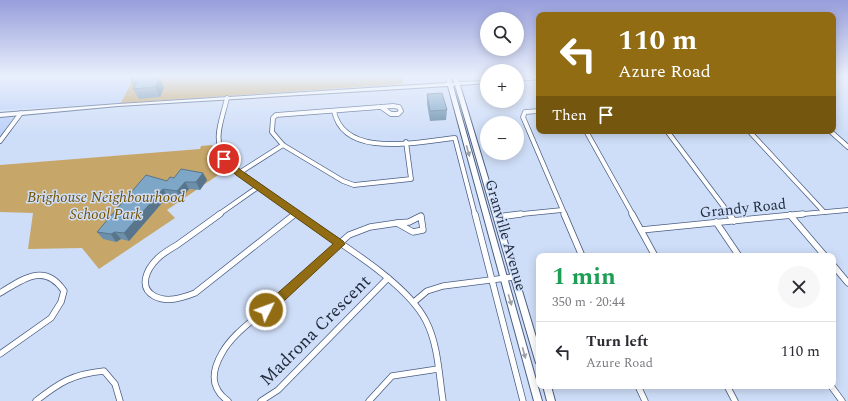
<!DOCTYPE html>
<html lang="en">
<head>
<meta charset="utf-8">
<style>
  body { margin:0; font-family:Spectral,serif; background:#f7f7f7; color:#2b2b33; height:100vh; display:flex; flex-direction:column; font-size:15px; white-space:nowrap }
  * { box-sizing:border-box; margin:0 }
  p { font-size:13px; color:#7c7c81 }
  .icon { flex:none; width:22px; height:22px; fill:none; stroke:currentColor; stroke-width:2; stroke-linecap:round; stroke-linejoin:round }
  .map { position:relative; flex:1; overflow:hidden }
  .sheet { position:absolute; left:536px; top:253px; width:300px; height:136px; display:flex; flex-direction:column; background:#fff; border-radius:8px; box-shadow:0 2px 10px #0003 }
  .sheet>* { flex:none }
  .banner { position:absolute; left:536px; top:12px; width:300px; height:122px; border-radius:8px; box-shadow:0 2px 10px #0003; background:#916c13; color:#fff; overflow:hidden }
  .fabs { position:absolute; left:480px; top:12px; display:grid; gap:8px }
  .fabs a { display:grid; place-items:center; width:44px; height:44px; border-radius:50%; background:#fff; box-shadow:0 2px 10px #0003; font-size:20px }
  .pin { position:absolute; display:grid; place-items:center; width:34px; height:34px; color:#fff; margin:-17px; border:2px solid #fff; border-radius:50%; box-shadow:0 1px 4px #0007 }
  .me { position:absolute; width:44px; margin:-22px; rotate:48deg; stroke-linejoin:round; filter:drop-shadow(0 0 3px #0008) }
  .turn { display:flex; align-items:center; gap:14px; height:84px; padding:0 16px; font-size:18px }
  .turn .icon { width:52px; height:52px; stroke-width:2.5 }
  .turn b { display:block; font-size:28px; line-height:34px }
  .then { display:flex; align-items:center; height:38px; padding:0 16px; background:#0003; gap:8px; font-size:15px }
  .round { display:grid; place-items:center; flex:none; width:42px; height:42px; border-radius:21px; background:#f7f7f7 }
  .head { display:flex; align-items:center; justify-content:space-between; height:68px; padding:0 16px }
  h1 { font-size:24px; font-weight:700; line-height:30px; color:#1e9e55 }
  ul { padding:0; list-style:none }
  li { display:flex; align-items:center; gap:12px; height:60px; padding:0 16px; border-top:1px solid #e1e1e2 }
  li div { flex:1 }
  li b { display:block; font-size:15px }
  li em { font-style:normal }
  .map>svg:first-child { display:block }
  .built { fill:#bcd1f9 }
  .green { fill:#c6a669 }
  .lines { fill:none; stroke-linecap:round; stroke-linejoin:round }
  .street-far1-casing { stroke:#4a5e83; stroke-width:5.5 }
  .street-casing { stroke:#4a5e83; stroke-width:7 }
  .secondary-casing { stroke:#4a5e83; stroke-width:2 }
  .street-far1 { stroke:#fff; stroke-width:4 }
  .street { stroke:#fff; stroke-width:5.5 }
  .secondary { fill:#fff; fill-rule:evenodd }
  .wall { fill:#6c90ab }
  .shaded-wall { fill:#58758b }
  .building { fill:#7ea7c7; stroke:#58758b }
  .oneway { fill:#9ca0a8 }
  .route { fill:#916c13; stroke:#5e460c }
  .labels { text-anchor:middle; stroke-width:3; stroke-linejoin:round; paint-order:stroke }
  .park-label { font-size:15px; font-style:italic; fill:#715100; stroke:#cfdef8 }
  .street-label { font-size:15px; fill:#242d3d; stroke:#cfdef8 }
  .near-street-label { font-size:18px; fill:#242d3d; stroke:#cfdef8 }
</style>
</head>
<body>
<div class="map">
<svg width="848" height="401" viewBox="0 0 848 401">
  <rect width="100%" height="100%" fill="#cfdef8"/>
  <g class="built">
    <path d="M0,77h134l-13,26 -121,7z"/>
    <path d="M14,117v2l-14,18v-19z"/>
  </g>
  <g class="green">
    <path d="M134,77h268l1,7 -282,19z"/>
    <path d="M212,145l12,26 -57,39 8,8 -76,51 -17,-21 -54,1 5,-36 -33,-1v-47l200,-16 1,-3z"/>
  </g>
  <g class="lines">
    <g class="street-far1-casing">
      <g id="street-far1">
        <path d="M227,98c-6,26 -15,40 -1,64l73,53"/>
        <path d="M381,107l10,7h7l3,-3 -2,-4 -6,-1 -117,9 -3,3 -1,14 11,13 60,36 11,4 57,-6 -5,-37"/>
        <path d="M334,111c10,49 86,30 121,27l20,77"/>
        <path d="M539,111l-14,1 -2,5 42,98"/>
        <path d="M586,131l47,84"/>
        <path d="M667,131l63,84"/>
        <path d="M749,131l75,81"/>
        <path d="M830,131l18,16"/>
        <path d="M0,141l21,-28"/>
        <path d="M239,173l44,-28"/>
        <path d="M218,215l40,-28"/>
        <path d="M294,215l2,-1"/>
        <path d="M512,215l50,-5"/>
        <path d="M792,215l56,-5"/>
      </g>
    </g>
    <g class="street-casing">
      <g id="street">
        <path d="M220,214c-15,11 -29,21 -43,31 -7,4 -15,9 -20,14 -10,10 -19,28 -3,37 13,7 28,2 41,-3l100,-79"/>
        <path d="M297,214c37,26 109,67 129,107 12,23 13,54 17,80"/>
        <path d="M475,214l48,187"/>
        <path d="M564,214l18,42"/>
        <path d="M632,214l23,42"/>
        <path d="M729,214l5,7"/>
        <path d="M790,215l35,41"/>
        <path d="M421,216l2,14 -10,2 -16,-9 12,-1z"/>
        <path d="M497,217l24,-3"/>
        <path d="M716,222l23,34"/>
        <path d="M641,230l162,-16"/>
        <path d="M833,265l15,18"/>
        <path d="M0,293c23,-14 45,-31 64,-2l-3,11 -10,16 -51,36"/>
        <path d="M414,302l13,-11 16,-5 71,-9"/>
        <path d="M638,386l7,15"/>
        <path d="M727,386l8,15"/>
        <path d="M831,386l11,15"/>
        <path d="M36,401c24,-19 37,-27 68,-30l11,13 5,17"/>
        <path d="M228,401c-18,-13 -17,-29 -6,-48 10,-18 29,-31 45,-45 27,-24 55,-49 82,-73l21,-8 27,-4"/>
        <path d="M261,401l17,-11 110,-112"/>
        <path d="M369,401l23,-25 46,-7"/>
      </g>
    </g>
    <g class="secondary-casing">
      <g id="secondary">
        <path d="M446,77h4l2,6h2l-1,-6h4l2,5 28,-1v2l-27,2 79,262v17l-3,-1 -1,-3 -80,-275 -2,1 89,315h-8l-86,-315 -330,20 -118,11v-4l118,-9 329,-21z"/>
        <path d="M531,77h8v2l-22,2v-2z"/>
        <path d="M543,386h8l4,15h-8z"/>
      </g>
    </g>
    <use href="#street-far1" class="street-far1"/>
    <use href="#street" class="street"/>
    <use href="#secondary" class="secondary"/>
  </g>
  <g class="wall">
    <path d="M132,77l32,10 -4,10 -21,2 -6,-10 1,-2 -2,-5v-1l-1,-1z"/>
    <path d="M409,77h20l-20,2z"/>
    <path d="M427,94l20,16 -1,10 -16,1 -3,-17z"/>
    <path d="M203,173l4,7 -7,10 -11,-1 -8,10 -13,-3 -39,45 -8,-2 -5,3 -13,-3 -6,-7 70,-51 7,-3z"/>
  </g>
  <g class="shaded-wall">
    <path d="M159,77l5,10 -4,10 -5,-10z"/>
    <path d="M203,173l4,7 -7,10 -4,-8z"/>
    <path d="M185,182l4,7 -8,10 -4,-8z"/>
    <path d="M163,189l5,7 -39,45 -5,-8z"/>
    <path d="M115,232l6,7 -5,3 -5,-8z"/>
  </g>
  <g class="building">
    <path d="M132,77h27l-4,10 -22,2 4,-7h-5l1,-3 -2,1z"/>
    <path d="M442,93l5,17 -17,1 -3,-17z"/>
    <path d="M181,169l22,4 -7,9h-11l-8,9 -14,-2 -39,44 -9,-1 -4,2 -14,-2 49,-57 21,6 3,-4 4,1z"/>
  </g>
  <defs><path id="oneway-solid" d="M-6-.8H1V-3.2L6.5 0L1 3.2V.8H-6Z"/></defs>
  <g class="oneway">
    <use href="#oneway-solid" transform="translate(468 151) rotate(75)"/>
    <use href="#oneway-solid" transform="translate(510 300) rotate(74)"/>
    <use href="#oneway-solid" transform="translate(524 353) rotate(75)"/>
  </g>
  <linearGradient id="sky" x2="0" y2="1"><stop stop-color="#979edb"/><stop offset="0.57" stop-color="#e9f0fc"/><stop offset="1" stop-color="#e9f0fc" stop-opacity="0"/></linearGradient>
  <rect width="848" height="134" fill="url(#sky)"/>
  <path class="route" d="M224,156l18,15 101,70 2,3 -75,70 -4,1 -4,-1 -2,-4 2,-3 71,-63 -97,-69 -15,-14v-4z"/>
  <g class="labels">
    <g class="park-label">
      <text x="106" y="202">Brighouse Neighbourhood<tspan x="106" dy="17">School Park</tspan></text>
    </g>
    <g class="street-label">
      <text transform="translate(743 208) rotate(-6)" y="5">Grandy Road</text>
      <text transform="translate(506 235) rotate(74)" y="5">Granville Avenue</text>
    </g>
    <g class="near-street-label">
      <text transform="translate(315 330) rotate(-45)" y="6">Madrona Crescent</text>
    </g>
  </g>
</svg>
<div class="fabs">
<a><svg class="icon" aria-label="search" viewBox="0 0 24 24"><circle cx="10" cy="10" r="6"/><path d="M15 15l6 6"/></svg></a>
<a>+</a>
<a>−</a>
</div>
<div class="pin" style="left:224px;top:159px;background:#d93025"><svg class="icon" aria-label="arrive" viewBox="0 0 24 24"><path d="M6 21V4h12l-3 4 3 4H6"/></svg></div>
<svg class="me" style="left:266px;top:310px" viewBox="-20 -20 40 40"><circle r="17" fill="#916c13" stroke="#fff" stroke-width="3"/><path d="M0-11L8 9 0 5-8 9z" fill="#fff"/></svg>
<div class="banner">
<div class="turn"><svg class="icon" aria-label="left" viewBox="0 0 24 24"><path d="M17 20v-9H6M10 6l-5 5 5 5"/></svg><div><b>110 m</b>Azure Road</div></div>
<div class="then">Then<svg class="icon" aria-label="arrive" viewBox="0 0 24 24"><path d="M6 21V4h12l-3 4 3 4H6"/></svg></div>
</div>
<section class="sheet">
<div class="head"><div><h1>1 min</h1><p>350 m · 20:44</p></div><a class="round"><svg class="icon" aria-label="close" viewBox="0 0 24 24"><path d="M6 6l12 12M18 6L6 18"/></svg></a></div>
<ul>
<li><svg class="icon" aria-label="left" viewBox="0 0 24 24"><path d="M17 20v-9H6M10 6l-5 5 5 5"/></svg><div><b>Turn left</b><p>Azure Road</p></div><em>110 m</em></li>
</ul>
</section>
</div>
</body>
</html>
